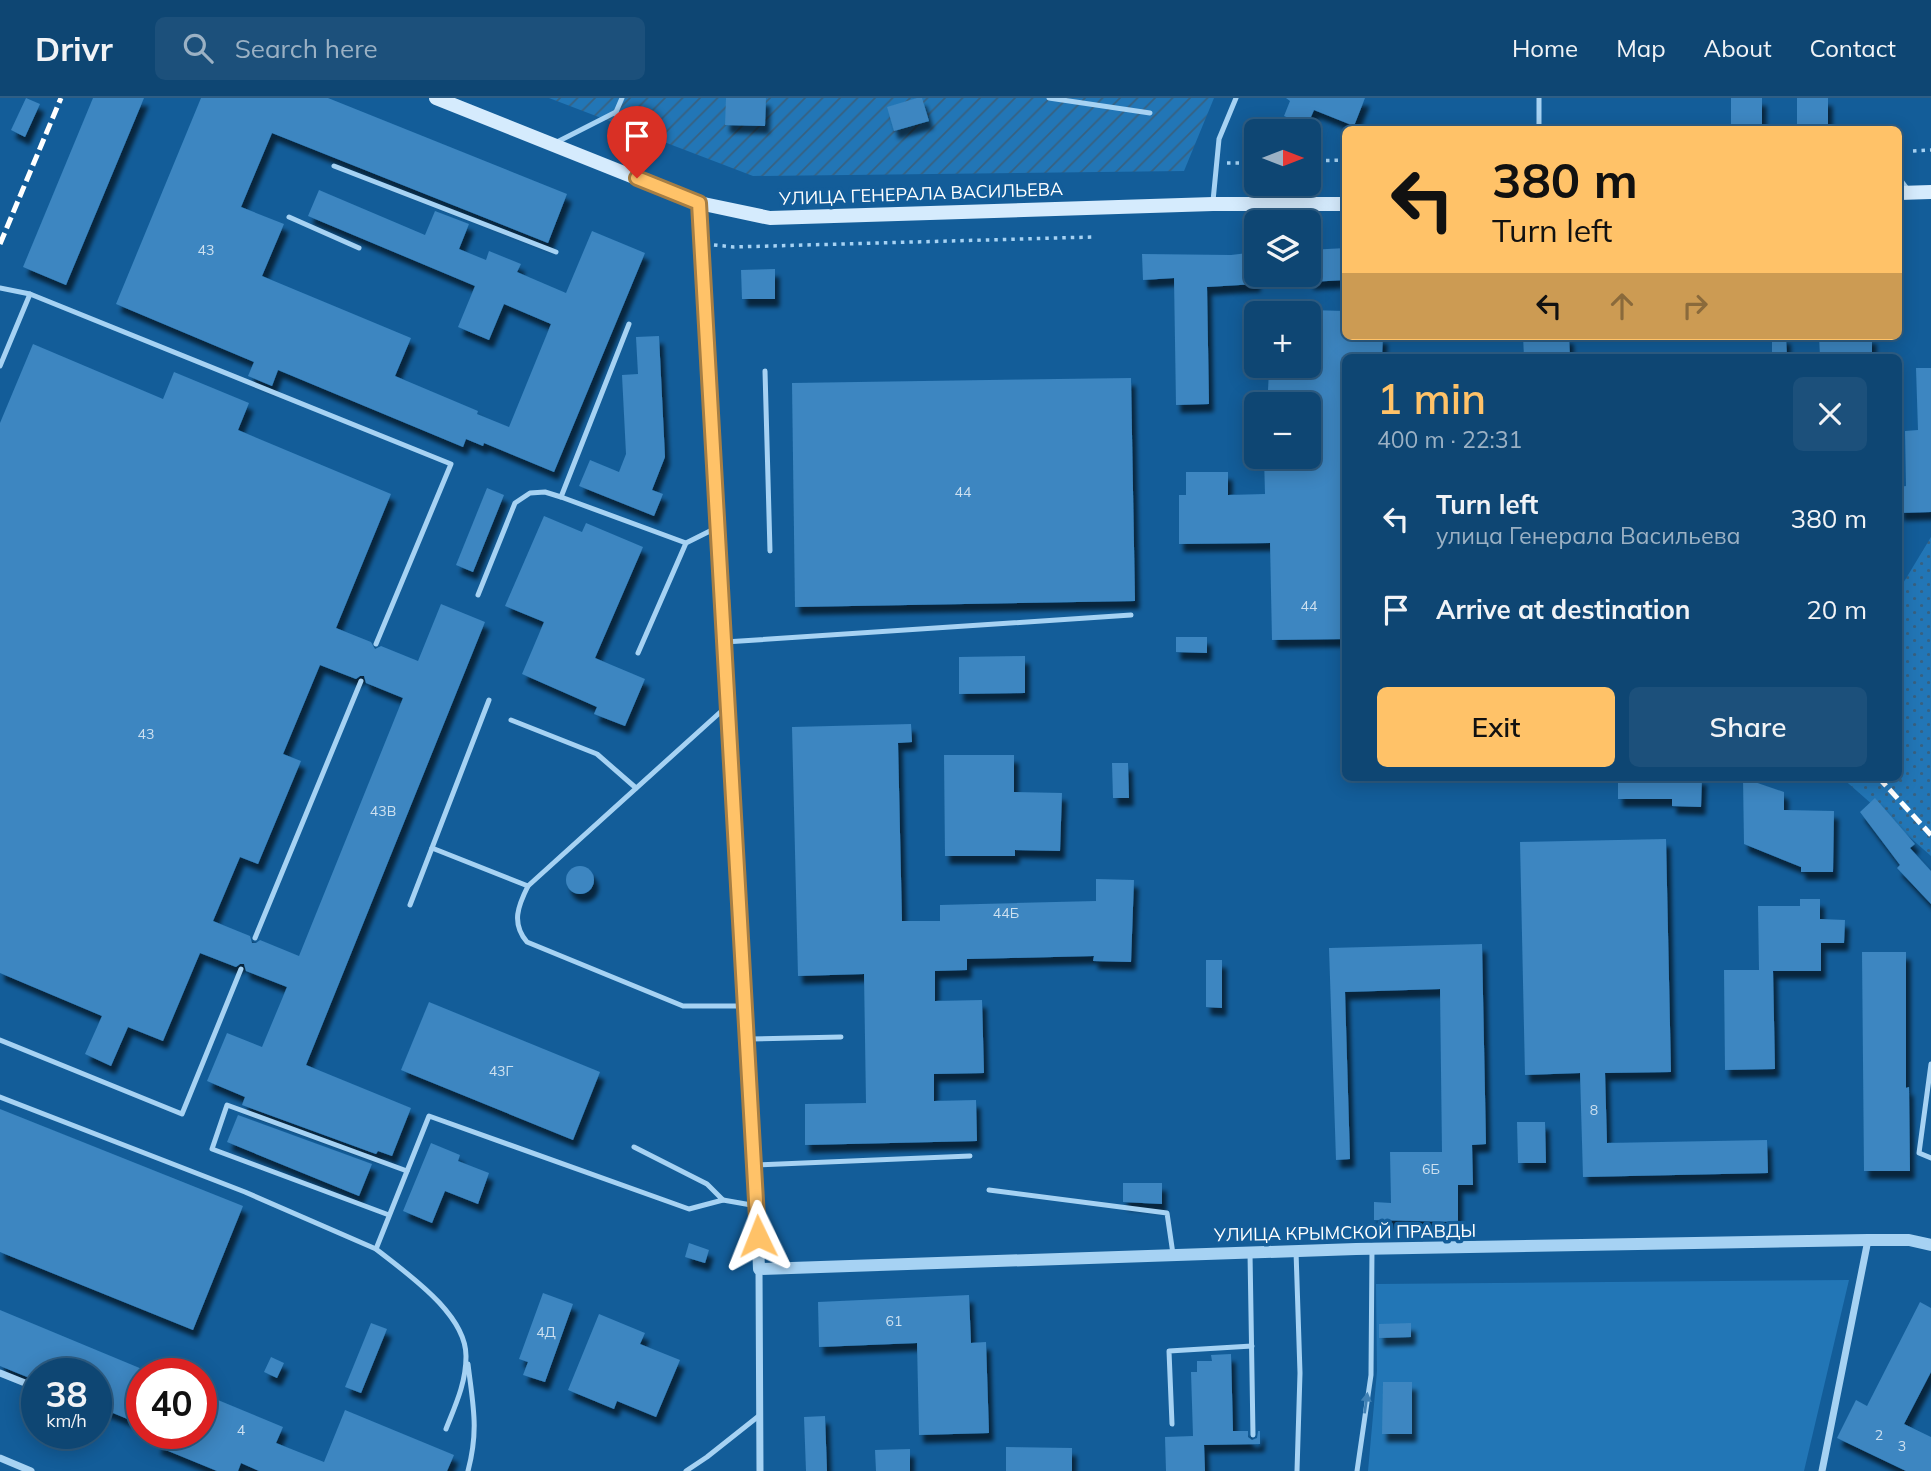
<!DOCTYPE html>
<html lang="en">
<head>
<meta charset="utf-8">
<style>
  body { margin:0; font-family:Mulish,sans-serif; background:#1c507b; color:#f1f3f6; height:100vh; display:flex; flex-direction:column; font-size:26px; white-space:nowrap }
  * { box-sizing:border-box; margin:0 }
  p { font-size:23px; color:#9bb1c4 }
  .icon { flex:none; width:38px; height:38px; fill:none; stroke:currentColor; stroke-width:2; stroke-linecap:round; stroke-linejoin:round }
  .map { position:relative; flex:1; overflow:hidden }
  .drawer { position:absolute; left:1342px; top:256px; width:560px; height:427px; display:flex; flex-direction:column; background:#0e4673; border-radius:10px; box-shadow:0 4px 18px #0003,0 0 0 2px #2e5e85 }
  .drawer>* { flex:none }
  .hud { position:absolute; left:1342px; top:28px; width:560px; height:214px; border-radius:10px; box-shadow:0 4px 18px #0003,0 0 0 2px #2e5e85; background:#ffc268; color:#111; overflow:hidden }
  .needle { width:46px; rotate:90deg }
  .fabs { position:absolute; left:1244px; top:21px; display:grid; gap:14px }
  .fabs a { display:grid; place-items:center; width:77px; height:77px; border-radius:10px; background:#0e4673; box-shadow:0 4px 18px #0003,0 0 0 2px #2e5e85; font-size:35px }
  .speed { position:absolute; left:21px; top:1260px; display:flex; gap:14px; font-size:35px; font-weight:700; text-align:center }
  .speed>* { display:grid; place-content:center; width:91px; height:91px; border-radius:50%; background:#0e4673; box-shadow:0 4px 18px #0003,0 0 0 2px #2e5e85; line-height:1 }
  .speed small { font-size:18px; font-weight:400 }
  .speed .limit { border:10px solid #d22; background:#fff; color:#111 }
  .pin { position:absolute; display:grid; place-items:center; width:60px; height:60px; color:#fff; margin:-72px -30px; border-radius:50% 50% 50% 0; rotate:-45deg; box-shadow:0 0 7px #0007 }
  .pin .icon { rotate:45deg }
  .me { position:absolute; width:77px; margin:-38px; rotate:358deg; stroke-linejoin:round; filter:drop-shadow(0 0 5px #0008) }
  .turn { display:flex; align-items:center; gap:24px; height:147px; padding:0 35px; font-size:32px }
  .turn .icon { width:91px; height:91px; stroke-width:2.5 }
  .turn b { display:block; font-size:49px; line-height:60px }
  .lanes { display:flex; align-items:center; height:66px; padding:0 35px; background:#0003; justify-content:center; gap:35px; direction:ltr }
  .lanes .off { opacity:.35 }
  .round { display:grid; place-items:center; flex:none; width:74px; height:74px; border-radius:10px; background:#1c507b }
  .summary { display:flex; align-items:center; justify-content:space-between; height:119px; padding:0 35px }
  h1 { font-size:42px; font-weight:600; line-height:52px; color:#ffc268 }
  .action { display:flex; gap:14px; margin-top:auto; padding:14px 35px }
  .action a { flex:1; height:80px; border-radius:10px; background:#ffc268; color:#111; font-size:28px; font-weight:600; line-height:80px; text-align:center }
  .action a+a { background:#1c507b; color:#f1f3f6 }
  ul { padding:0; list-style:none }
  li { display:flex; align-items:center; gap:21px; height:91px; padding:0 35px }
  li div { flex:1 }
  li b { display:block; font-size:26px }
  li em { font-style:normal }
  header { display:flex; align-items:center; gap:42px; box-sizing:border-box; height:98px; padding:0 35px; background:#0e4673; border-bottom:2px solid #2e5e85 }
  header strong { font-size:33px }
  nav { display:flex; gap:38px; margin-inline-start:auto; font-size:24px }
  .search { width:490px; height:63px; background:#1c507b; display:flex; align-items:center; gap:18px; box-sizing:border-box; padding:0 24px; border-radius:10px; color:#9bb1c4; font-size:26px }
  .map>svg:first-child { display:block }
  .grass { fill:url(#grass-dots) }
  .garden { fill:url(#garden-furrows) }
  .pitch { fill:#2276b6 }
  .building { fill:#3c86c1; fill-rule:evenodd; filter:url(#shadow) }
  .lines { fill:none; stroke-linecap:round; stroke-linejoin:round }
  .path { stroke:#a6d2f3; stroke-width:3.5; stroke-dasharray:3.5 5; stroke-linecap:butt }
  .service { stroke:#a6d2f3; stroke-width:5 }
  .minor { stroke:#a6d2f3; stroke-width:7 }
  .tertiary { stroke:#a6d2f3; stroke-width:12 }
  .secondary { stroke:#d5ebfd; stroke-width:14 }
  .rail { stroke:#fff; stroke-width:5; stroke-dasharray:12 5; stroke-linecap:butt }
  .oneway { fill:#3f80b4 }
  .route-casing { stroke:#a67e44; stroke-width:18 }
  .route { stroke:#ffc268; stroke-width:12 }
  .labels { text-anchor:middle; stroke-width:7; stroke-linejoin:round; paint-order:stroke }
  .number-label { font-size:14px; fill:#cee1f0 }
  .street-label { font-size:18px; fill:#fff; stroke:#135d99 }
</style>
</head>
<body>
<header>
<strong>Drivr</strong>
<div class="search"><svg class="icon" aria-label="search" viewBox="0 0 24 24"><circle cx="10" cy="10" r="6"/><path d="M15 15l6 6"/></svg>Search here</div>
<nav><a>Home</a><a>Map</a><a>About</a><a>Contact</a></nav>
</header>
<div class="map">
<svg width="1931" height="1373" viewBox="0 0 1931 1373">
  <defs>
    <pattern id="grass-dots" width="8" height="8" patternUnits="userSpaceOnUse" patternTransform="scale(1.75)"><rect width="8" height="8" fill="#2276b6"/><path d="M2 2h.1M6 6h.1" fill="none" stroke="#376181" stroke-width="1.8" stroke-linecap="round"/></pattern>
    <pattern id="garden-furrows" width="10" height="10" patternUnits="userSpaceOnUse" patternTransform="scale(1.75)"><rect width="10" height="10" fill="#2276b6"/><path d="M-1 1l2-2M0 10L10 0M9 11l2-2" fill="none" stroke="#376181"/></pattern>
    <filter id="shadow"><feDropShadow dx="4.5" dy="8" stdDeviation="2" flood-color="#0009"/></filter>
  </defs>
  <rect width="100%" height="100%" fill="#135d99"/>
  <path class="grass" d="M1931,439v319l-90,-79h58v-187z"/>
  <path class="garden" d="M549,0h665l-30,73 -431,5z"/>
  <path class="pitch" d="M1849,1182l-45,191h-436l9,-100 -1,-87z"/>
  <g class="building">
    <path d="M26,0l14,6 -15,33 -14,-7z"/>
    <path d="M93,0h51l-78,187 -43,-18z"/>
    <path d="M201,0h127l239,96 -19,49 -276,-110 -31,74 43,17 -22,52 149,62 -16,38 83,35 -1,3 32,13 42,-103 -47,-20 -15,36 -31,-13 17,-41 -167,-70 11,-26 106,45 10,-24 34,13 -10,25 27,11 3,-9 32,13 -4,8 49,21 26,-62 53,22 -91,219 -70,-29 -1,3 -17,-7 -3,8 -185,-77 -6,16 -24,-10 6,-14 -138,-58z"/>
    <path d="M726,0h40l-1,28 -40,-1z"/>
    <path d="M917,0h5l7,23 -35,10 -7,-24z"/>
    <path d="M1286,0h79l-11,28 -40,-16 -7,16 -23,-10 6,-15z"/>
    <rect x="1731" y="0" width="31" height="32"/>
    <rect x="1797" y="0" width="31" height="32"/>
    <path d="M1346,150v32l-37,2v-32z"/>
    <path d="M1256,154v32l-49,3 2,117 -33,1 -2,-127 -31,2 -1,-26 89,1z"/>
    <path d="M775,171v30h-33l-1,-29z"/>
    <path d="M1309,212l37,1v25h37l-1,21h-36v282l-74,1 -2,-97 -91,1v-49h7v-23h42v23l37,-1 -1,-37h45l-1,-64 -40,-3 1,-19 39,3z"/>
    <path d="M659,238l6,121 -13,33 11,4 -9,22 -75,-30 11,-26 29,12 7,-18 -4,-79 16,-1 -2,-37z"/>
    <path d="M1523,238h46l1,21h-46z"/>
    <path d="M1772,238h14l1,21h-15z"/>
    <path d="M1819,238h53v21h-52z"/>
    <path d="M33,246l130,55 11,-27 75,31 -11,27 153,64 -55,134 35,14 4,7 6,-3 37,15 23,-57 44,18 -179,443 105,43 -19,48 -14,-5 -2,3 -134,-49 3,-8 -38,-16 20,-48 35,14 25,-60 -41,-16 -2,-7h-4l-4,3 -36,-14 -37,88 -35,-14 -17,39 -26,-12 17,-38 -102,-43v-550zM320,567l36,14 4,-3h4l2,7 37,15 -104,258 -39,-16 -4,3h-4l-2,-7 -37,-15 27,-64 18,7 43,-103 -18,-7z"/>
    <path d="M1916,270h15v144l-32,1v-26l7,-1 -1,-55 13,-1z"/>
    <path d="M1131,280l4,223 -340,6 -3,-224z"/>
    <path d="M487,390l17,7 -31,77 -17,-7z"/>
    <path d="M544,418l38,16 4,-9 57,24 -48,111 50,21 -20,47 -31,-12 3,-7 -75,-33 22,-52 -39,-16z"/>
    <path d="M1176,539h31v16l-31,-1z"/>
    <path d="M1025,558v37l-66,1v-37z"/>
    <path d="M911,626l1,18 -14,1 4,178h38v-16l156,-4v-22l38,1 -3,82 -38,-1 1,-5 -127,3v11l-32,1v30l47,-1 2,73 -50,1v27l42,-1 1,41 -172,4v-41l61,-1 -2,-129 -66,2 -6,-249z"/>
    <path d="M944,657h70v37l48,1 -2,58 -45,-1v6h-70z"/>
    <path d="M1112,665h16l1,35h-16z"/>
    <path d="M1618,679h84l-1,30 -29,-1v-7h-54z"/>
    <path d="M1743,680l41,14v18l50,1 -1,61h-32v-5l-57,-23z"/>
    <path d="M1875,700l40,46 -5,4 21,23v33l-34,-36 3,-3 -40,-53z"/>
    <path d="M1666,741l5,233 -66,1 2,70 160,-3 1,33 -185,4 -3,-104 -55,2 -5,-233z"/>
    <circle cx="580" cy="782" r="14"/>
    <path d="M1800,801h20v20l25,1 -1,23h-23v28h-48l2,98 -50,1 -1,-100h35l-1,-64h42z"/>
    <path d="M1482,846l4,200 -14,1 1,40h-15v37l-84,-2v-18l17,1 -1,-51h52l-2,-163 -95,3 5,167 -14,1 -7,-212z"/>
    <path d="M1862,854h44v136l3,-1 1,84h-46z"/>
    <path d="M1206,862h16v48l-16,-1z"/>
    <path d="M429,904l171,70 -27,68 -172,-70z"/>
    <path d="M0,1011l243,97 -50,124 -193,-78z"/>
    <path d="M238,1017l134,49 -13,32 -132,-54z"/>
    <path d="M1517,1024h28l1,41h-28z"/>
    <path d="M431,1045l29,12 -2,6 31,12 -11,31 -33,-13 -13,32 -29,-12z"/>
    <path d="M1123,1085h39v21l-39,-2z"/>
    <path d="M689,1145l20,7 -4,13 -20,-6z"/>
    <path d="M543,1195l30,11 -28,78 -22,-7 5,-13 -9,-3z"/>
    <path d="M969,1197l2,48 15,-1 3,91 -70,2 -2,-92 -98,4 -1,-45z"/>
    <path d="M1920,1204l11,6v64l-27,52 27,13v34h-25l-69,-33 19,-38 11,6z"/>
    <path d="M0,1212l142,59v56l-46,-19v-32h-59v7l-37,-15z"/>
    <path d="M599,1216l46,19 -5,11 40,16 -24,57 -39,-16 -3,8 -46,-19z"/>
    <path d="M371,1225l16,6 -26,64 -16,-6z"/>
    <path d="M1411,1225v14l-32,1v-14z"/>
    <path d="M1231,1256l2,77h15v6l4,3 5,-2 1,-7h2v13l-56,1 1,26h-39l-1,-34 28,-1 -2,-64h6v-11h15l-1,-6z"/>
    <path d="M271,1259l13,6 -7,15 -13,-6z"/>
    <path d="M1383,1284h29v52h-30z"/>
    <path d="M201,1295l82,34 -7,16 48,19 21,-52 109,45 -7,16h-188l-18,-8 -3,8h-21l-61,-25 5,-13h40z"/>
    <path d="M825,1318l2,55h-21l-2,-54z"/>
    <path d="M1006,1349l66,1v23h-66z"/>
    <path d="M910,1351v22h-34l-1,-21z"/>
  </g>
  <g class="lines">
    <g class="path">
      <path d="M1913,53l18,-1"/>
      <path d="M1309,63l37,-1"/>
      <path d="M1227,65h29"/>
      <path d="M714,147l20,2 359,-10"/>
    </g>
    <g class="service">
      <path d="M1049,0l101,15"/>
      <path d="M1539,0v32"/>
      <path d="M616,14l6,-14"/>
      <path d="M557,44l59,-30 17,62"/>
      <path d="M334,68l222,86"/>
      <path d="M1899,80l9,12"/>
      <path d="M1213,103l6,-62 17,-41"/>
      <path d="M289,119l70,31"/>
      <path d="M0,190l30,6 421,170 -75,180"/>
      <path d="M629,226l-68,173 125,46"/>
      <path d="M0,268l30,-72"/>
      <path d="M765,273l5,180"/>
      <path d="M478,497l37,-92 15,-10 15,-1 16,5"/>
      <path d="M725,544l406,-27"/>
      <path d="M638,555l48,-110 32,-16"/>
      <path d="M726,609l-198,179c-10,20 -17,37 -1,56l156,64h63"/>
      <path d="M511,622l86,34 39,34"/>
      <path d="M432,750l96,38"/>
      <path d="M410,807l79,-205"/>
      <path d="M255,840l106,-257"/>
      <path d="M748,941l93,-2"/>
      <path d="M0,942l182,74 59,-145"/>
      <path d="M1931,966l-12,89 12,5"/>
      <path d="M0,999l245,95 131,57"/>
      <path d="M755,1067l215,-9"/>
      <path d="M989,1092l178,23 6,41"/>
      <path d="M723,1102l34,6"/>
      <path d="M389,1117l-177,-66 15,-44 180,66"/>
      <path d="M1296,1153l4,122 -3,98"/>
      <path d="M1250,1155l3,182"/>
      <path d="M468,1266c5,42 11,65 0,107"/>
      <path d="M1172,1326l-3,-73 83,-5"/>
      <path d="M446,1331c9,-23 20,-46 20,-72 1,-43 -60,-84 -90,-108l53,-133 260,93 34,-9 -16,-16 -73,-37"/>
      <path d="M686,1373l21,-14 53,-42"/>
      <path d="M1357,1373l14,-96 1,-126"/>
    </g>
    <g class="minor">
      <path d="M759,1171l1,202"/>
      <path d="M0,1275l35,14"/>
      <path d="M0,1360l31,13"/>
      <path d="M1822,1373l46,-231"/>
    </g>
    <path class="tertiary" d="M699,105l56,962 4,104 597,-20 512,-9h41l22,5"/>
    <g class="secondary">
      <path d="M436,0l263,105 71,15 443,-14h133"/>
      <path d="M1899,95l32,-1"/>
    </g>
    <g class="rail">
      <path d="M0,146l61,-146"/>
      <path d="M1878,679l53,58"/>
    </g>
  </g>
  <defs><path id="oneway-solid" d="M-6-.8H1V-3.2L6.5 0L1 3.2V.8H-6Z" transform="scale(1.75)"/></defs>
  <use class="oneway" href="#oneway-solid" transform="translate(1366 1305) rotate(-82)"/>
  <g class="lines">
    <g class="route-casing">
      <path id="route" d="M637,80l62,25 59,1033"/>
    </g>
    <use href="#route" class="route"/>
  </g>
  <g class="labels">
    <g class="number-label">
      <text x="206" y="157">43</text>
      <text x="963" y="399">44</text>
      <text x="1309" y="513">44</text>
      <text x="146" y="641">43</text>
      <text x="383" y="718">43В</text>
      <text x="1006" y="820">44Б</text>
      <text x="501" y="978">43Г</text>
      <text x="1594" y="1017">8</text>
      <text x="1431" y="1076">6Б</text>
      <text x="894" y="1228">61</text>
      <text x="546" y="1239">4Д</text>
      <text x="241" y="1337">4</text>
      <text x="1879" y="1342">2</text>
      <text x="1902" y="1353">3</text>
    </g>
    <g class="street-label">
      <text transform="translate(921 96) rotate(-2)" y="6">УЛИЦА ГЕНЕРАЛА ВАСИЛЬЕВА</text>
      <text transform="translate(1345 1135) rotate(-1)" y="6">УЛИЦА КРЫМСКОЙ ПРАВДЫ</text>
    </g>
  </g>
</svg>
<div class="fabs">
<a><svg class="needle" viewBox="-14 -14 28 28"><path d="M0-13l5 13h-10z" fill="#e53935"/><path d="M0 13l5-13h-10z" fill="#9bb1c4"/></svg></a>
<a><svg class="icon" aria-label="layers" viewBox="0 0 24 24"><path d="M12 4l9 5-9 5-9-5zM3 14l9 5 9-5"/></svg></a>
<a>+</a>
<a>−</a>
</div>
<div class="speed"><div>38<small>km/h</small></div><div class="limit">40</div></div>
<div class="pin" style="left:637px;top:80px;background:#d93025"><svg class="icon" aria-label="arrive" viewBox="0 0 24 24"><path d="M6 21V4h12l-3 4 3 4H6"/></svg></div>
<svg class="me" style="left:758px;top:1138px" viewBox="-20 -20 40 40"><path d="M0-17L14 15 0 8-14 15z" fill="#ffc268" stroke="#fff" stroke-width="4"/></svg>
<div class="hud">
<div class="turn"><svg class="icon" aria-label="left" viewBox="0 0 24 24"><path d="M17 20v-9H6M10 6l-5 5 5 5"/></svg><div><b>380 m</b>Turn left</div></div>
<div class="lanes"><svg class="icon" aria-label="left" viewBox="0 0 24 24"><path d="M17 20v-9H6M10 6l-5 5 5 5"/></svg><svg class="icon off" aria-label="ahead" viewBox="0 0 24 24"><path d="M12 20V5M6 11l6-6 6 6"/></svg><svg class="icon off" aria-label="right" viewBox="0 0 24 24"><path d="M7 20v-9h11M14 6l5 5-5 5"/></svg></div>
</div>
<section class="drawer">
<div class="summary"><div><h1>1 min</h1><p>400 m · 22:31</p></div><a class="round"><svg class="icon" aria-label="close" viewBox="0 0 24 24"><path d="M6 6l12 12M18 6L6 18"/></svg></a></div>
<ul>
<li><svg class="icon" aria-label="left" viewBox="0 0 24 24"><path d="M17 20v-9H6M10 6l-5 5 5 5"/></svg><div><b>Turn left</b><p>улица Генерала Васильева</p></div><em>380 m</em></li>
<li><svg class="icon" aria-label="arrive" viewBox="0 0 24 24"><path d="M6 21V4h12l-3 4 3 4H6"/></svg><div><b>Arrive at destination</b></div><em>20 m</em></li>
</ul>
<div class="action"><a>Exit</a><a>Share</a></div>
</section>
</div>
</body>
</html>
